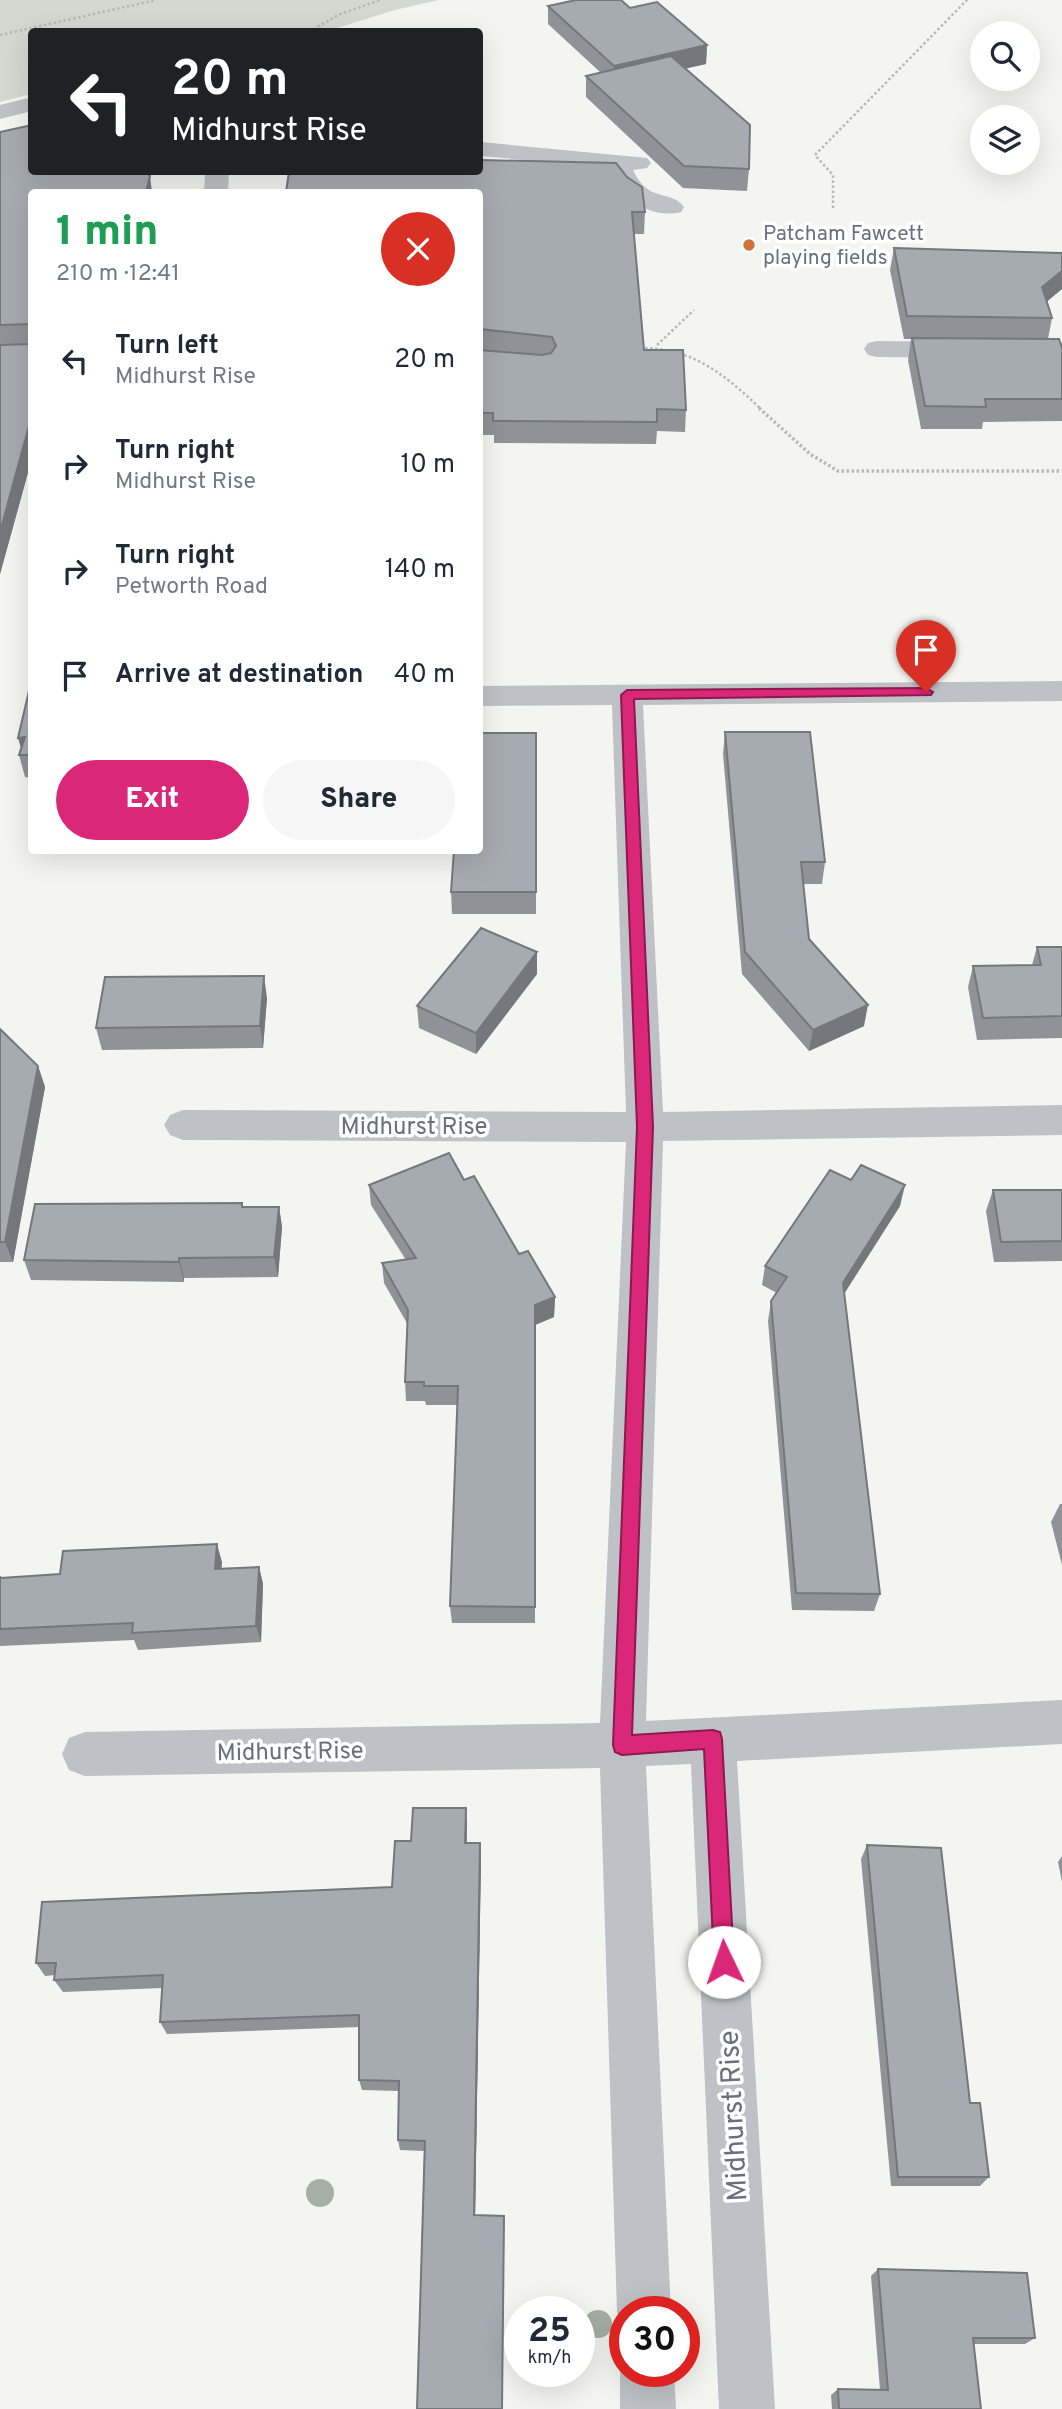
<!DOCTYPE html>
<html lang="en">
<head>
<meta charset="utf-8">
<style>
  body { margin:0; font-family:Overpass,sans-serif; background:#f6f6f7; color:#1f2937; height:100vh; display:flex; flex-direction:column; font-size:26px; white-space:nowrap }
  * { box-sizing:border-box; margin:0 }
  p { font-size:23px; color:#747a83 }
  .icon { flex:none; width:38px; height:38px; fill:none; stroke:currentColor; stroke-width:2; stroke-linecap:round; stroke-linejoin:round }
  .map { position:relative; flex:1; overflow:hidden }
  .sheet { position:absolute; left:28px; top:189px; width:455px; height:665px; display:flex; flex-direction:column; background:#fff; border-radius:7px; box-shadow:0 7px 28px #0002 }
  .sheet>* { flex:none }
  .guide { position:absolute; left:28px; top:28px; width:455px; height:147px; border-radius:7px; box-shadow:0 7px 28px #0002; background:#202124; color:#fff; overflow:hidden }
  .buttons { position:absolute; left:970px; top:21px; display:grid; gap:14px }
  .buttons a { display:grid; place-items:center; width:70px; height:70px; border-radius:50%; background:#fff; box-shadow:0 7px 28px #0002; font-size:35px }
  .speed { position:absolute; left:504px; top:2296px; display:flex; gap:14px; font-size:35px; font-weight:700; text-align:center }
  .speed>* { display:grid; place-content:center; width:91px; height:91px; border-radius:50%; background:#fff; box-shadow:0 7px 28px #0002; line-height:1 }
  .speed small { font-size:18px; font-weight:400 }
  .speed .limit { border:10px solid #d22; background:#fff; color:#111 }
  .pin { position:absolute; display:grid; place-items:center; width:60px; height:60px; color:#fff; margin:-72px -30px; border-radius:50% 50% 50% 0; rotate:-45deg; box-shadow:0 0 7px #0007 }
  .pin .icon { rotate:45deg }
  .me { position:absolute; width:77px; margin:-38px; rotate:357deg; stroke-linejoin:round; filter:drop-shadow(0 0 5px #0008) }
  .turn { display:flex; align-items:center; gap:24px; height:147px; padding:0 28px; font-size:32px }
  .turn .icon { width:91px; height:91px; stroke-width:2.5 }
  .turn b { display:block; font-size:49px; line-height:60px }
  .round { display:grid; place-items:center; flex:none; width:74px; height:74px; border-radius:37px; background:#f6f6f7 }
  .summary { display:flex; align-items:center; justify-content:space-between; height:119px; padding:0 28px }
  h1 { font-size:42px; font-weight:800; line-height:52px; color:#1e9e55 }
  .button { display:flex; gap:14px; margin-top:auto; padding:14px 28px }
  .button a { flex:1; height:80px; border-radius:42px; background:#db2777; color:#fff; font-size:28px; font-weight:800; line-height:80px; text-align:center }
  .button a+a { background:#f6f6f7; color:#1f2937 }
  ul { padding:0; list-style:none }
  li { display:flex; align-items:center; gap:21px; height:105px; padding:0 28px }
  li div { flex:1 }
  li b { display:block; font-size:26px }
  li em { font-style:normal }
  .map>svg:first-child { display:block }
  .green { fill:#d3d9d1 }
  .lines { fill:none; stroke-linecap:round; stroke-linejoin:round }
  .path-far1 { stroke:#b6b8bb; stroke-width:2.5; stroke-dasharray:2.5 2.5; stroke-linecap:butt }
  .path { stroke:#b6b8bb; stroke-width:3.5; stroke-dasharray:2.5 2.5; stroke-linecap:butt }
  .minor { fill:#bec1c5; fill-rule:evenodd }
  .tree { fill:#a5afa4 }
  .wall { fill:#8f9398 }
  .shaded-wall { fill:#74787c }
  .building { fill:#a6abb1; stroke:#74787c; stroke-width:2 }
  .route { fill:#db2777; stroke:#8e194d; stroke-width:2 }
  .poi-dot { fill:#cf7337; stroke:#fff; stroke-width:2.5 }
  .labels { text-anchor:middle; stroke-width:7; stroke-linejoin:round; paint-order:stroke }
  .far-poi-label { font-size:21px; fill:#67707f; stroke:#fff; text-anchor:start }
  .street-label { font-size:24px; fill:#67707f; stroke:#fff }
  .near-street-label { font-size:28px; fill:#67707f; stroke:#fff }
</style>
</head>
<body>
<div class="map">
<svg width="1062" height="2409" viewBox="0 0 1062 2409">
  <rect width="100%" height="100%" fill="#f4f4f1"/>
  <path class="green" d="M0,0h439l-44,10 -68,21 -295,1 -1,62 -31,8z"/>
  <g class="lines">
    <g class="path-far1">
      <path d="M309,32l29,-17 42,-15"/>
      <path d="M0,35l156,-35"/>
      <path d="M833,208v-33l-18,-20 152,-155"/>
      <path d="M657,345l37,-35"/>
      <path d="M640,348c52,-1 85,27 121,61"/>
    </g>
    <path class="path" d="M759,408l51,46 28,17h224"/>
    <g class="minor">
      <path d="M32,97v14l-32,8v-14z"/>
      <path d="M480,142l167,16 4,5 -4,5 -14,2c15,34 39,19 51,37l-3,5c-33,8 -61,-16 -72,-45l-129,-11z"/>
      <path d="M205,172h24l-1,20h-24z"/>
      <path d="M877,341l185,2v16l-185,-2 -9,-2 -4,-6 4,-6z"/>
      <path d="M1062,681v20l-419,4 20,407 399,-7v30l-399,6 -17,580 416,-21v44l-325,17 38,648h-56l-28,-645 -45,2 25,546h-46v19l-8,-19 -17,-544 -515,8 -16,-6 -7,-16 7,-16 16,-6 515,-9 26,-581 -443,-2 -13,-5 -6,-10 6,-10 13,-5 443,2 -14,-407 -132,1v-20z"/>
      <path d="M625,2358v13h49l2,38h-56v-38z"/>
    </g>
  </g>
  <g class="tree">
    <circle cx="320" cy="2193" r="14"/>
    <circle cx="598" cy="2324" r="14"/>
  </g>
  <g class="wall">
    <path d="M548,6l82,2 77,37 -1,19 -20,4 63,101 -2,22 -64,-3 -97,-91v-21l14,-4 -52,-48z"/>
    <path d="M0,132l32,60v266l-32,116z"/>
    <path d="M480,192l165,20 -1,22h-10l10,116 42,60 -1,22 -28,-1 -1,13 -162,-1v-8h-14z"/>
    <path d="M894,248l168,5v36l-15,12 5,17 -4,21 14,9v73l-79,1 -1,7h-61l-13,-69 3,-21h-7l-14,-69z"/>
    <path d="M32,678v100l-7,-1 -6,-22 2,-5z"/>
    <path d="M725,732l100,130 -3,22h-19l6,55 55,87 -55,25 -67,-77 -19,-220z"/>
    <path d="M536,733v181h-84l-1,-22z"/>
    <path d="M1037,947h25v91l-85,2 -9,-53 5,-21 59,-1z"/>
    <path d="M537,952v22l-61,80 -57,-26 -2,-22z"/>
    <path d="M267,998l-4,50 -161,2 -6,-22z"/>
    <path d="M0,1029l38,37 7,21 -32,175h-13z"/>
    <path d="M464,1180l55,74 36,43 -1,20 -19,8v298h-83l-2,-17 8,-201h-32l-1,-4h-19l-1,-19 3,-57 -24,-42 -2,-20 24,-3 -35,-55 -2,-20z"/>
    <path d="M993,1190h69v71l-68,1 -8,-51z"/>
    <path d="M900,1206l-56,87 36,301 -6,17 -82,-1 -24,-289 3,-20 6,-8 -15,-8 3,-19z"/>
    <path d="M243,1207h36l3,20 -4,50 -94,1v4l-153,-2 -7,-20z"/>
    <path d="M1060,1504h2v61l-11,-43z"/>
    <path d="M222,1562l-1,7 38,-2 4,17 -2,58 -123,8 -4,-10 -134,6v-69l1,1 59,-4z"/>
    <path d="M467,1823v20h13l1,14 -6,358 29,9 -2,185h-85l7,-258 -24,-1 -2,-10v-49l-36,-1 -3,-10v-53l-192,7 -7,-12 2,-34 -99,4 -9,-12 1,-5 -10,1 -9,-13 356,-76 19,-46z"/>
    <path d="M867,1845l103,258 19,74 -9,9h-89l-30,-327z"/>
    <path d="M1062,1856v26l-4,-20z"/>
    <path d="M878,2269l157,69 -10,6h-51l7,65h-149l-1,-14 7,-6 42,1 -9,-114z"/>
  </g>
  <g class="shaded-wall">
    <path d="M707,45l-1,19 -93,21 1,-19z"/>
    <path d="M150,176l2,16h-6z"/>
    <path d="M1062,271v18l-24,20 4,-22z"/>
    <path d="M30,422l2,5v31l-32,116v-42z"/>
    <path d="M25,737l-2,18 -5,-17z"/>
    <path d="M537,952v22l-61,80v-21z"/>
    <path d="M264,976l3,22 -4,50 -3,-22z"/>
    <path d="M868,1005l-4,21 -55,25 4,-21z"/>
    <path d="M38,1066l7,21 -32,175 -8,-20z"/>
    <path d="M905,1185l-5,21 -61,96 4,-19z"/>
    <path d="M279,1207l3,20 -4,50 -4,-20z"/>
    <path d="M179,1258l5,20v4l-5,-20z"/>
    <path d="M555,1297l-1,20 -19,8v-20z"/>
    <path d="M217,1544l5,18 -2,24 -5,-17z"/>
    <path d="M259,1567l4,17 -2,58 -5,-16z"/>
    <path d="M466,1808l1,15 -1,34 -1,-14z"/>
    <path d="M480,1843l1,14 -6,366 -1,-8z"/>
  </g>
  <g class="building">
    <path d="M576,0h45l9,8 27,-6 50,43 -93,21 -66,-60z"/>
    <path d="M671,56l79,69 -1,44 -65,-3 -98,-90z"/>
    <path d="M32,125v47h114l4,4 -4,16h-114v230h-2l-30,110v-187l29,-1v-20l-29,1v-193z"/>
    <path d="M480,160l136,3 11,14 15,10 3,25h-13l12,138h39l3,60 -29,-1v13l-164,-1v-8h-13v-63l62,5 9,-2 5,-7 -4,-9 -72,-8v-137h-194l3,-20h191z"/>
    <path d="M894,248l168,5v18l-20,16 10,31 -145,-2z"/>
    <path d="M912,338l147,1 3,9v51h-77l1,8 -61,-1z"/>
    <path d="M32,678v77h-13l6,-18 -7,1z"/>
    <path d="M725,732h85l15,130h-24l8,77 59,66 -55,25 -68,-78z"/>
    <path d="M480,733h56v159h-85l3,-42h26z"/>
    <path d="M481,928l56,24 -61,81 -59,-27z"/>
    <path d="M1037,947h25v69l-79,2 -10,-52 68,-1z"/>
    <path d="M264,976l-4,50 -164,2 9,-51z"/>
    <path d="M0,1029l38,37 -33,176h-5z"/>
    <path d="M449,1153l15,27 10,-4 45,78 9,-3 27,46 -20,8v302l-85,-1 8,-220h-34v-4h-19l3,-72 -26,-47 34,-5 -47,-73z"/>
    <path d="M861,1165l44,20 -62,98 37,311 -84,-1 -25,-292 16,-24 -22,-11 65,-96 21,10z"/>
    <path d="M993,1190h69v51l-61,1z"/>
    <path d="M242,1203v4h37l-5,50 -95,1v4l-155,-2 11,-56z"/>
    <path d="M217,1544l-2,25 44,-2 -3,59 -124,7 1,-10 -133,6v-52l1,1 59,-4 3,-23z"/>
    <path d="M413,1808h53l-1,35h15l-6,372 30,1 -2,193h-85l8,-268 -27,-1 1,-59 -40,-1v-65l-199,7 3,-47 -109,5 2,-17h-20l6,-61 350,-15 3,-46h16z"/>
    <path d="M867,1845l74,3 29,255h10l9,74h-91z"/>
    <path d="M878,2269l149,4 8,65h-62l8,71h-142l-1,-20 50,1z"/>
  </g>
  <path class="route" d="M926,688l7,4 -2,3 -297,4 19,428 -21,608 81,-5 7,2 2,7 12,223 -2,7 -8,3 -7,-3 -3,-7 -10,-213 -82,6 -7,-3 -2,-7 24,-618 -16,-432 6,-5z"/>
  <circle class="poi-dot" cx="749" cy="245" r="7"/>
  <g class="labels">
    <g class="far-poi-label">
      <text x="763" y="240">Patcham Fawcett<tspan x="763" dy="24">playing fields</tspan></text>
    </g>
    <g class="street-label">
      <text x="414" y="1134">Midhurst Rise</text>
      <text transform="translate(290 1751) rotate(-1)" y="8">Midhurst Rise</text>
    </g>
    <g class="near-street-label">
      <text transform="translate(732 2116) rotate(-93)" y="10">Midhurst Rise</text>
    </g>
  </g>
</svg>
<div class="buttons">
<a><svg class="icon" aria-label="search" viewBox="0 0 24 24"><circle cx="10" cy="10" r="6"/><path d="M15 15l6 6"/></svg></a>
<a><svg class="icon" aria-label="layers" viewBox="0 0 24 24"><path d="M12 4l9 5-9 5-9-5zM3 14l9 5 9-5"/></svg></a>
</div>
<div class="speed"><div>25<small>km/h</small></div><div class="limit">30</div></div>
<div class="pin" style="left:926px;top:692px;background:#d93025"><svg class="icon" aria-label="arrive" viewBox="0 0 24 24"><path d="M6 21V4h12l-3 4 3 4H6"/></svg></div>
<svg class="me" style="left:724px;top:1962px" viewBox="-20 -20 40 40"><circle r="19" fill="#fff"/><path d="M0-13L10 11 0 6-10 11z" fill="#db2777"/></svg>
<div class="guide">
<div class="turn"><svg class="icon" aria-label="left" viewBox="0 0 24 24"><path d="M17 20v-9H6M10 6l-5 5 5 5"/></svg><div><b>20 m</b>Midhurst Rise</div></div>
</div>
<section class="sheet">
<div class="summary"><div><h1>1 min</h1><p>210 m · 12:41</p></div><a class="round" style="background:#d93025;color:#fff"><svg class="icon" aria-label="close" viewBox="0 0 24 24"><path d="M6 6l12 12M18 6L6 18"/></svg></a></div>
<ul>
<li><svg class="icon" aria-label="left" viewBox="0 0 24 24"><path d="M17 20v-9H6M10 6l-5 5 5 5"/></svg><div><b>Turn left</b><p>Midhurst Rise</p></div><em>20 m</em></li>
<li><svg class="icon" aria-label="right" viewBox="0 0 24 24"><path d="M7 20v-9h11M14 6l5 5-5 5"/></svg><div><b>Turn right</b><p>Midhurst Rise</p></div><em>10 m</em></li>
<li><svg class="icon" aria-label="right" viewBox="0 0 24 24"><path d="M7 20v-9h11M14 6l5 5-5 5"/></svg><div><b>Turn right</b><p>Petworth Road</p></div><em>140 m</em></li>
<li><svg class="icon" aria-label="arrive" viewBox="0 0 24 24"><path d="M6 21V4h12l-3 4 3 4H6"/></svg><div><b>Arrive at destination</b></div><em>40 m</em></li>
</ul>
<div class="button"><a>Exit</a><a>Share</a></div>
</section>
</div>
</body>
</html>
